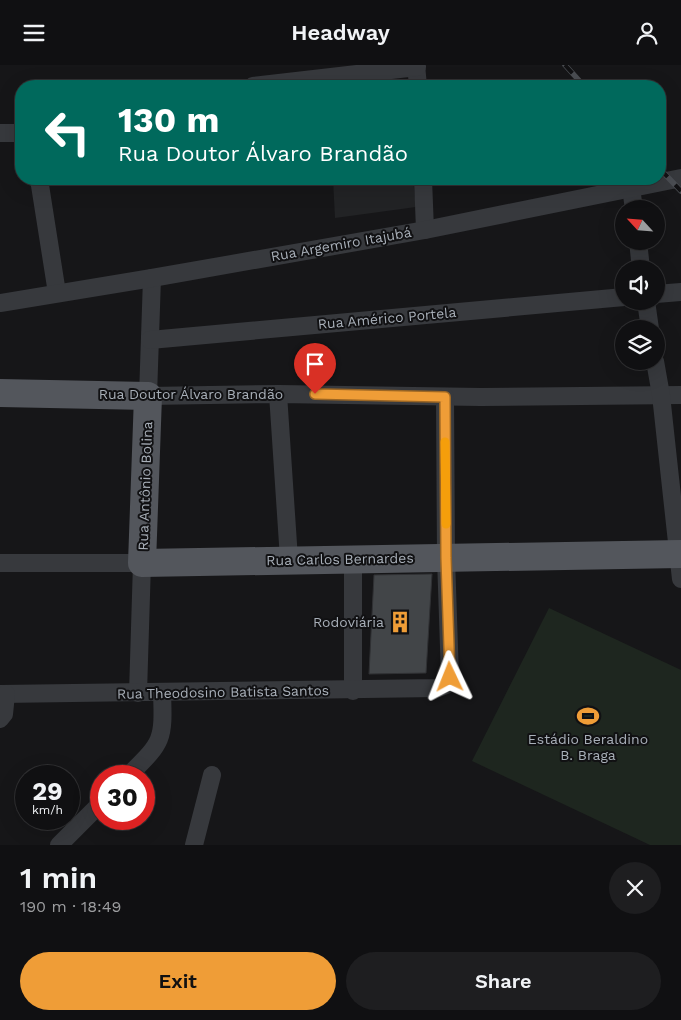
<!DOCTYPE html>
<html lang="en">
<head>
<meta charset="utf-8">
<style>
  body { margin:0; font-family:"Work Sans",sans-serif; background:#1e1e20; color:#f1f3f6; height:100vh; display:flex; flex-direction:column; font-size:19px; white-space:nowrap }
  * { box-sizing:border-box; margin:0 }
  p { font-size:16px; color:#9c9d9f }
  .icon { flex:none; width:28px; height:28px; fill:none; stroke:currentColor; stroke-width:2; stroke-linecap:round; stroke-linejoin:round }
  .map { position:relative; height:780px; overflow:hidden }
  .details { display:flex; flex-direction:column; background:#101012; flex:1 }
  .details>* { flex:none }
  .banner { position:absolute; left:15px; top:15px; width:651px; height:105px; border-radius:20px; box-shadow:0 5px 20px #0002,0 0 0 1px #303032; background:#00695c; color:#fff; overflow:hidden }
  .needle { width:32px; rotate:296deg }
  .buttons { position:absolute; left:615px; top:135px; display:grid; gap:10px }
  .buttons a { display:grid; place-items:center; width:50px; height:50px; border-radius:50%; background:#101012; box-shadow:0 5px 20px #0002,0 0 0 1px #303032; font-size:25px }
  .speed { position:absolute; left:15px; top:700px; display:flex; gap:10px; font-size:25px; font-weight:700; text-align:center }
  .speed>* { display:grid; place-content:center; width:65px; height:65px; border-radius:50%; background:#101012; box-shadow:0 5px 20px #0002,0 0 0 1px #303032; line-height:1 }
  .speed small { font-size:12px; font-weight:400 }
  .speed .limit { border:8px solid #d22; background:#fff; color:#111 }
  .pin { position:absolute; display:grid; place-items:center; width:42px; height:42px; color:#fff; margin:-51px -21px; border-radius:50% 50% 50% 0; rotate:-45deg; box-shadow:0 0 5px #0007 }
  .pin .icon { rotate:45deg }
  .me { position:absolute; width:55px; margin:-28px; rotate:358deg; stroke-linejoin:round; filter:drop-shadow(0 0 4px #0008) }
  .turn { display:flex; align-items:center; gap:18px; height:105px; padding:0 20px; font-size:22px }
  .turn .icon { width:65px; height:65px; stroke-width:2.5 }
  .turn b { display:block; font-size:35px; line-height:42px }
  .round { display:grid; place-items:center; flex:none; width:52px; height:52px; border-radius:26px; background:#1e1e20 }
  .head { display:flex; align-items:center; justify-content:space-between; height:85px; padding:0 20px }
  h1 { font-size:30px; font-weight:600; line-height:38px }
  .cta { display:flex; gap:10px; margin-top:auto; padding:10px 20px }
  .cta a { flex:1; height:58px; border-radius:30px; background:#ef9d37; color:#111; font-size:20px; font-weight:600; line-height:58px; text-align:center }
  .cta a+a { background:#1e1e20; color:#f1f3f6 }
  header { display:flex; justify-content:space-between; align-items:center; height:65px; padding:0 20px; background:#101012; font-size:22px; font-weight:600 }
  .map>svg:first-child { display:block }
  .built { fill:#222325 }
  .green { fill:#1e261f }
  .building { fill:#424548; stroke:#303134 }
  .lines { fill:none; stroke-linecap:round; stroke-linejoin:round }
  .minor { stroke:#37393d; stroke-width:18 }
  .primary { stroke:#53565c; stroke-width:28 }
  .rail-casing { stroke:#4a4d52; stroke-width:5.5 }
  .rail { stroke:#111113; stroke-width:4; stroke-dasharray:11; stroke-linecap:butt }
  .route-casing { stroke:#9b6624; stroke-width:12 }
  .route { stroke:#ef9d37; stroke-width:9 }
  .slow { stroke:#f59e0b; stroke-width:9 }
  .labels { text-anchor:middle; stroke-width:4; stroke-linejoin:round; paint-order:stroke }
  .street-label { font-size:14px; fill:#a8afb8; stroke:#111113 }
  .poi-label { font-size:14px; fill:#a8afb8; stroke:#111113; text-anchor:end }
</style>
</head>
<body>
<header><svg class="icon" aria-label="menu" viewBox="0 0 24 24"><path d="M4 6h16M4 12h16M4 18h16"/></svg>Headway<svg class="icon" aria-label="person" viewBox="0 0 24 24"><circle cx="12" cy="8" r="4"/><path d="M4 21q1-7 8-7t8 7"/></svg></header>
<div class="map">
<svg width="681" height="780" viewBox="0 0 681 780">
  <rect width="100%" height="100%" fill="#161618"/>
  <path class="built" d="M333,114h80l3,28 -81,11z"/>
  <path class="green" d="M549,543l132,62v175h-31l-178,-84z"/>
  <path class="building" d="M432,509l-6,99 -57,1 5,-99z"/>
  <g class="lines">
    <g class="minor">
      <path d="M416,0l2,21"/>
      <path d="M253,21l164,-19"/>
      <path d="M0,68h21"/>
      <path d="M39,114l18,114"/>
      <path d="M423,114l2,51"/>
      <path d="M631,123l3,21"/>
      <path d="M638,176l3,28"/>
      <path d="M152,213l-4,118 130,-2 203,3 200,-2"/>
      <path d="M656,229l25,-2"/>
      <path d="M646,236l4,28"/>
      <path d="M0,238l152,-25 273,-48 256,-52"/>
      <path d="M150,275l474,-43"/>
      <path d="M655,296l6,34 20,184"/>
      <path d="M278,329l11,165"/>
      <path d="M353,494v132"/>
      <path d="M0,498h142l-4,130"/>
      <path d="M0,629l438,-6 8,-3 4,-8 -4,-119 -1,-161"/>
      <path d="M0,654l4,-5 2,-20"/>
      <path d="M128,711c34,-34 36,-34 34,-83"/>
      <path d="M59,780l42,-42"/>
      <path d="M194,780l18,-70"/>
    </g>
    <path class="primary" d="M0,328l148,3 -6,167 539,-9"/>
    <g class="rail-casing">
      <g id="rail">
        <path d="M565,0l19,21"/>
        <path d="M660,104l21,22"/>
      </g>
    </g>
    <use href="#rail" class="rail"/>
  </g>
  <g class="lines">
    <g class="route-casing">
      <path id="route" d="M315,329l130,3 1,161 4,119"/>
    </g>
    <use href="#route" class="route"/>
    <path class="slow" d="M445,377l1,82"/>
  </g>
  <defs>
    <g id="building-bare" transform="scale(1.725)"><path d="M-4-6H4V6H1V3H-1V6H-4ZM-2.5-4.3h1.7v1.8h-1.7ZM.8-4.3h1.7v1.8H.8ZM-2.5-1h1.7V.8h-1.7ZM.8-1h1.7V.8H.8Z" fill="#ef9d37" stroke="#111113" stroke-width="2.5" paint-order="stroke"/></g>
    <g id="stadium-bare" transform="scale(1.725)"><path d="M0-5a6.5 5 0 1 0 0 10a6.5 5 0 1 0 0-10ZM-3.5-1.8h7v3.6h-7Z" fill="#ef9d37" stroke="#111113" stroke-width="2.5" paint-order="stroke"/></g>
  </defs>
  <g fill-rule="evenodd">
    <use href="#building-bare" x="400" y="557"/>
    <use href="#stadium-bare" x="588" y="651"/>
  </g>
  <g class="labels">
    <g class="street-label">
      <text transform="translate(341 179) rotate(-10)" y="5">Rua Argemiro Itajubá</text>
      <text transform="translate(387 253) rotate(-5)" y="5">Rua Américo Portela</text>
      <text x="191" y="334">Rua Doutor Álvaro Brandão</text>
      <text transform="translate(145 421) rotate(-88)" y="5">Rua Antônio Bolina</text>
      <text transform="translate(340 494) rotate(-1)" y="5">Rua Carlos Bernardes</text>
      <text transform="translate(223 627) rotate(-1)" y="5">Rua Theodosino Batista Santos</text>
    </g>
    <g class="poi-label">
      <text x="384" y="562">Rodoviária</text>
      <text x="588" y="679" text-anchor="middle">Estádio Beraldino<tspan x="588" dy="16">B. Braga</tspan></text>
    </g>
  </g>
</svg>
<div class="buttons">
<a><svg class="needle" viewBox="-14 -14 28 28"><path d="M0-13l5 13h-10z" fill="#e53935"/><path d="M0 13l5-13h-10z" fill="#9c9d9f"/></svg></a>
<a><svg class="icon" aria-label="sound" viewBox="0 0 24 24"><path d="M4 9h4l5-4v14l-5-4H4zM17 9q2 3 0 6"/></svg></a>
<a><svg class="icon" aria-label="layers" viewBox="0 0 24 24"><path d="M12 4l9 5-9 5-9-5zM3 14l9 5 9-5"/></svg></a>
</div>
<div class="speed"><div>29<small>km/h</small></div><div class="limit">30</div></div>
<div class="pin" style="left:315px;top:329px;background:#d93025"><svg class="icon" aria-label="arrive" viewBox="0 0 24 24"><path d="M6 21V4h12l-3 4 3 4H6"/></svg></div>
<svg class="me" style="left:450px;top:612px" viewBox="-20 -20 40 40"><path d="M0-17L14 15 0 8-14 15z" fill="#ef9d37" stroke="#fff" stroke-width="4"/></svg>
<div class="banner">
<div class="turn"><svg class="icon" aria-label="left" viewBox="0 0 24 24"><path d="M17 20v-9H6M10 6l-5 5 5 5"/></svg><div><b>130 m</b>Rua Doutor Álvaro Brandão</div></div>
</div>
</div>
<section class="details">
<div class="head"><div><h1>1 min</h1><p>190 m · 18:49</p></div><a class="round"><svg class="icon" aria-label="close" viewBox="0 0 24 24"><path d="M6 6l12 12M18 6L6 18"/></svg></a></div>
<div class="cta"><a>Exit</a><a>Share</a></div>
</section>
</body>
</html>
